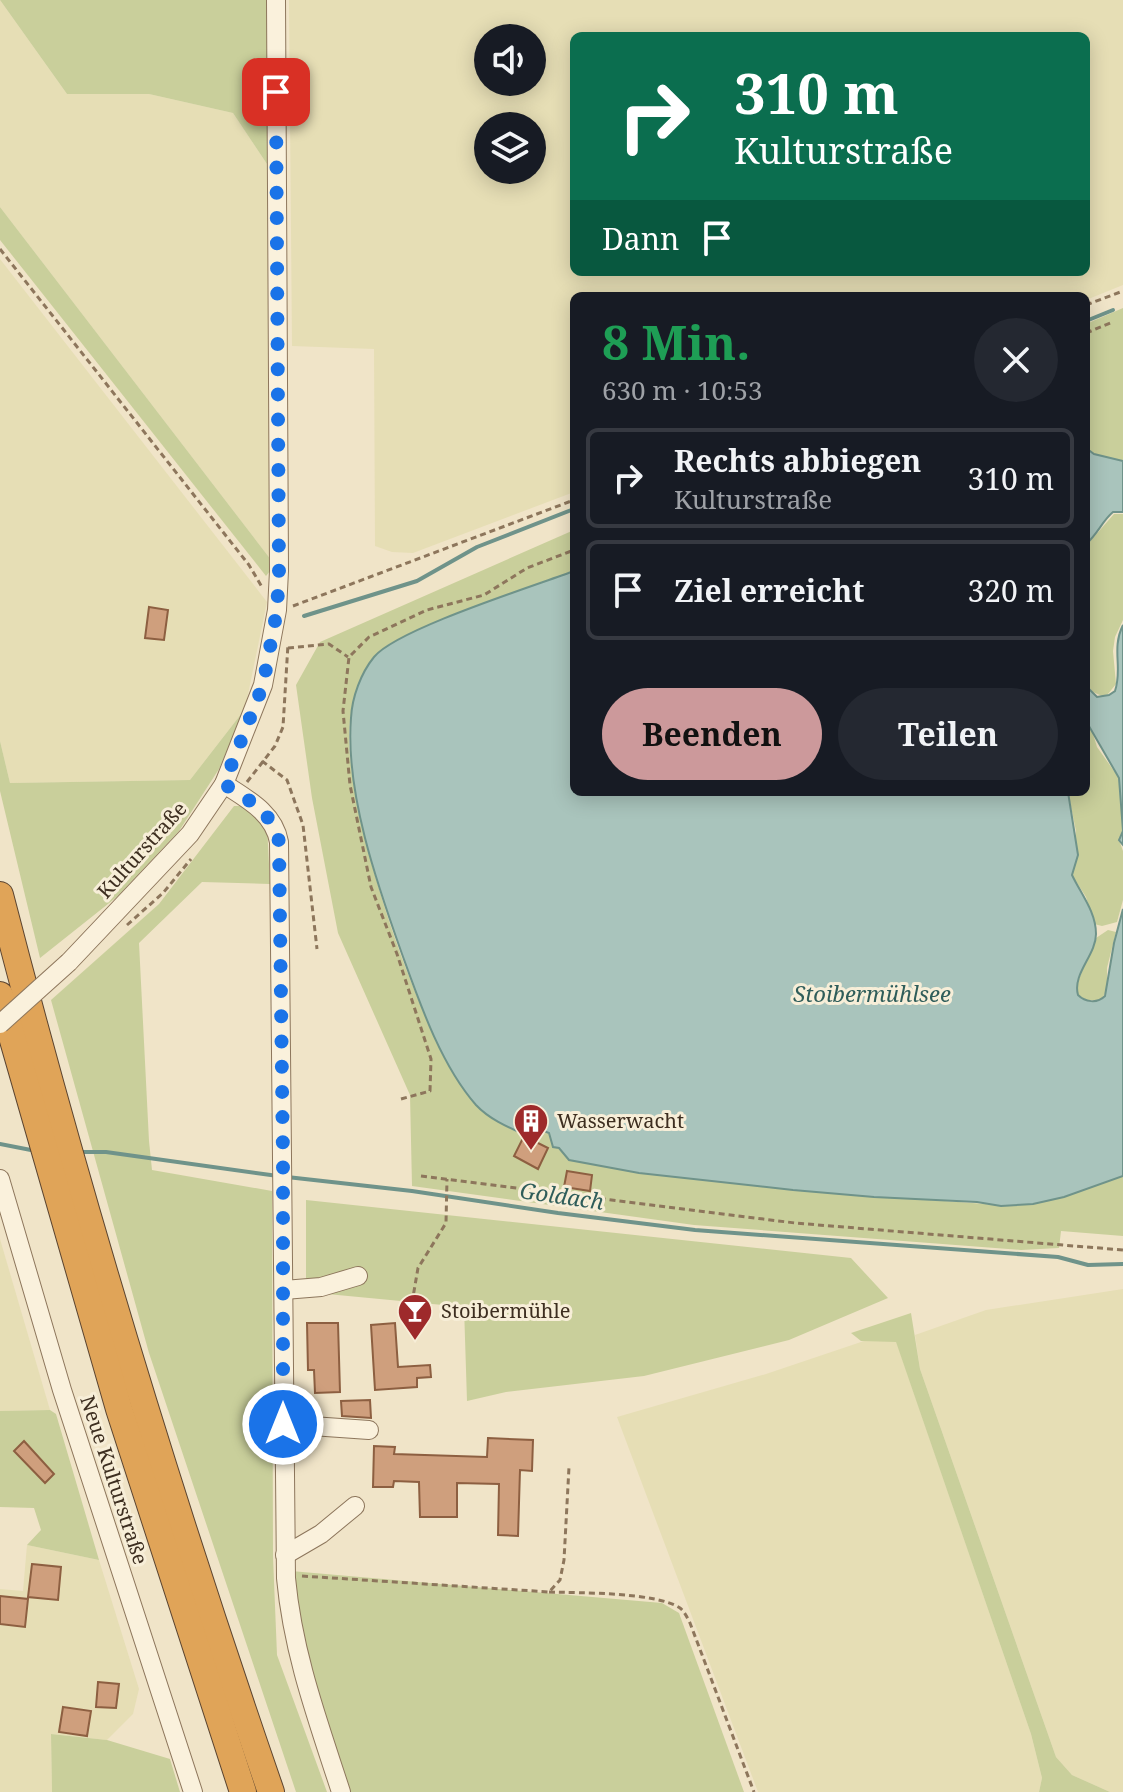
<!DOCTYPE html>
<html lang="de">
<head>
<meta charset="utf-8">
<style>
  body { margin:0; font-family:"Noto Serif",serif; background:#242831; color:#f1f3f6; height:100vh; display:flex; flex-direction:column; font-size:30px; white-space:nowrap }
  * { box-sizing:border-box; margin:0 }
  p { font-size:26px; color:#9ea1a6 }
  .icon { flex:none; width:44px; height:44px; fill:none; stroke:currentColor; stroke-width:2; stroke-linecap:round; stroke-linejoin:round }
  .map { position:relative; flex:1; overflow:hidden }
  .side { position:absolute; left:570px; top:292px; width:520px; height:504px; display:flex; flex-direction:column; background:#171b24; border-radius:12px; box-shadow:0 4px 20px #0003 }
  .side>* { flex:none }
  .guide { position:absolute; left:570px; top:32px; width:520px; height:244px; border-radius:12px; box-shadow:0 4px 20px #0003; background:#0b6e4f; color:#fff; overflow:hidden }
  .fabs { position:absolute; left:474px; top:24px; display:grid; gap:16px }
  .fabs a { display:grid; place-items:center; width:72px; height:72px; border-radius:50%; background:#171b24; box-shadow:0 4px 20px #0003; font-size:40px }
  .pin { position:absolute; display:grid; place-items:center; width:68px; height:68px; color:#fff; margin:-34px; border-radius:16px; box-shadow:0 4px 12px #0006 }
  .me { position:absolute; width:88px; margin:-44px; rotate:0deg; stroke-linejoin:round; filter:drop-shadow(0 0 6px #0008) }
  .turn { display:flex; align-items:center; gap:28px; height:168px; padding:0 32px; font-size:36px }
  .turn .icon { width:104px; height:104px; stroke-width:2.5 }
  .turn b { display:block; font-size:56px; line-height:68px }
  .then { display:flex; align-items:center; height:76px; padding:0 32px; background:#0003; gap:16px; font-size:30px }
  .round { display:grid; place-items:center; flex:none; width:84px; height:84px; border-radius:42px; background:#242831 }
  .head { display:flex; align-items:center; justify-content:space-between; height:136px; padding:0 32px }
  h1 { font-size:48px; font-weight:700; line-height:60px; color:#1e9e55 }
  .cta { display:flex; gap:16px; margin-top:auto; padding:16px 32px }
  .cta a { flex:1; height:92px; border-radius:48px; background:#cc999b; color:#111; font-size:32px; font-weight:700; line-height:92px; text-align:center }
  .cta a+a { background:#242831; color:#f1f3f6 }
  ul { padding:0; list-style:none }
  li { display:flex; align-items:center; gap:24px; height:100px; margin:0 16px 12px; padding:0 16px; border:4px solid #363941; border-radius:12px }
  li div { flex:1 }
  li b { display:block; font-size:30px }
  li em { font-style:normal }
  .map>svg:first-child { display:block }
  .farmland { fill:#e6deb5; fill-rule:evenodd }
  .green { fill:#c9cf9b }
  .water { fill:#a9c4bc; stroke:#6f938a; stroke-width:2 }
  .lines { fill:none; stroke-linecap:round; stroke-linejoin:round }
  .stream { stroke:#6f938a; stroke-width:4 }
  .building { fill:#cf9f7d; stroke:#8d5f41; stroke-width:2 }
  .minor-casing { stroke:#8d765c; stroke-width:20 }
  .highway-casing { stroke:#5b4430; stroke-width:28 }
  .path { stroke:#8d765c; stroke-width:3; stroke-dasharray:6 4; stroke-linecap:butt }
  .minor { stroke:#faf1dc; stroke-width:18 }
  .highway { stroke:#e0a458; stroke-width:26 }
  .minor-bridge-casing { stroke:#8d765c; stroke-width:20; stroke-linecap:butt }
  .minor-bridge { stroke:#faf1dc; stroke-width:18 }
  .route { stroke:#1a73e8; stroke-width:14; stroke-dasharray:0 25.2 }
  .labels { text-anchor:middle; stroke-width:6; stroke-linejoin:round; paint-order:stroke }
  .street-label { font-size:20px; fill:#3d2e20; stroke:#f7eed8 }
  .poi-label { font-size:20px; fill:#3d2e20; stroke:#f7eed8; text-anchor:start }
  .water-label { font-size:22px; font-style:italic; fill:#2f5d5a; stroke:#f7eed8 }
</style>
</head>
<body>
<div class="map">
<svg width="1123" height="1792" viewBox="0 0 1123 1792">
  <rect width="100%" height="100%" fill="#f0e4c8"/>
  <g class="farmland">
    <path d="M0,0l67,94h82l84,19 36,54 6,398 -275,-358z"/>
    <path d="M289,0h834v285l-37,15v-4h-512v196l-161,61 -21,-1 -17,-6 -1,-197 -82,-3zM1086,36v236h-512v-236zM488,38h44v44h-44zM488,126h44v44h-44z"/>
    <path d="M0,259l267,343 -22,107 -55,71 -180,3 -10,-42z"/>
    <path d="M0,1239l50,171 -50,1z"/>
    <path d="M1123,1289v503h-13l-38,-17 -16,-18 -136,-388 -5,-34 71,-25z"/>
    <path d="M864,1341h32l135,393 11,44 -3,14h-281l-141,-375 149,-43z"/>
    <path d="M27,1545l72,15 40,129 -6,25 -26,26 -56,-6 1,58h-52v-203l23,2z"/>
  </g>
  <g class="green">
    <path d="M0,0h270l-1,167 -36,-54 -84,-19h-82z"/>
    <path d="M0,207l275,358 -9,11 -266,-336z"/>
    <path d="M1123,308v153l-29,-7 -8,-6v-124z"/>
    <path d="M1114,514h9v106l-8,17 -2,14 3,33 -8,10 -6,2 -9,-4 -7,-8v-138z"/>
    <path d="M574,530v41l-155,59 -30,14 -16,13c-7,20 -20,43 -23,64 -11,77 73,327 126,384 12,13 39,19 55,26l8,-2 10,4 4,14 6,1 10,12 70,13 154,17 220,16 51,-9 59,-21v60l-62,-5 -2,17 -38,2 -327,-25 -282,-39 -2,-91 -72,-162 -26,-135 -16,-113 24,-43z"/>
    <path d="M245,709l-26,60 -40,62 -61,65 -78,62 -40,-167v-50l10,42 180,-3z"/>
    <path d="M1086,721l5,6 6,20 22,31 4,53 -4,9 4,11v49l-6,22 -15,4 -8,-2 -8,-27 -14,-22 4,-44 -8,-39h18z"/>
    <path d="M234,806h9l24,19 3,59 -68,-2 -63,61 10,198 3,29 120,21 1,366 4,98 50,137h-31l-147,-439 -98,-353 108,-96z"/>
    <path d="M1108,930l8,2 -9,36v22l-6,10h-15l-8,-5 -2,-9 20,-48z"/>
    <path d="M306,1200l545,58 37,40 -99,42 -145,36 -138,16 -39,9 -3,-94 -158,-15z"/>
    <path d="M911,1313l9,56 136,388 16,18 38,17h-71l3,-14 -11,-44 -135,-392 -35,-1 -10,-8z"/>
    <path d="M50,1410l6,4 43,146 -72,-15 14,-15 -7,-22 -34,-1v-96z"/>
    <path d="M291,1571l371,32 17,10 65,179h-396l-45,-133z"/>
    <path d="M51,1734l56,6 63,19 10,33h-128z"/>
  </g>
  <g class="water">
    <path d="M1086,448l8,6 29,7v51h-10c-11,9 -15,22 -27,32z"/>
    <path d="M574,571v221h494l10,63 -6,20c9,19 24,37 24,59 0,21 -24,40 -18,61 7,7 19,9 27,1l9,-53 9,-34v267l-59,21 -31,7 -32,2 -24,-4 -103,-5 -81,-7 -154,-17 -70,-13 -10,-12 -6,-1 -4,-14 -10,-4 -8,2 -3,5c-18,-8 -38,-16 -52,-31 -35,-40 -56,-101 -74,-151 -25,-70 -57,-162 -51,-236 1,-21 10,-45 23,-61 23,-28 160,-71 200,-86z"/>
    <path d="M1123,625v220l-4,-5 4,-9 -4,-53 -33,-57v-35l11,11 12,-2 6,-4c8,-23 -4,-42 8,-66z"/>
  </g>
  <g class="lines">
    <g class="stream">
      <path d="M1086,321l27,-11"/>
      <path d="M304,616l113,-35 60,-34 97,-38"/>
      <path d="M0,1144l36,7"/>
      <path d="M81,1152h25l172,24"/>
      <path d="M287,1177l125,14 146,22 137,17 363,27 30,8 35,-1"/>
    </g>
  </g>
  <g class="building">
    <path d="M149,607l19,3 -4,30 -19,-2z"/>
    <path d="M524,1136l24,12 -10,21 -24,-13z"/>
    <path d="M567,1171l25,4 -2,16 -26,-4z"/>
    <path d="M307,1323h31l2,69 -25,1 -1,-23h-6z"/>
    <path d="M395,1323l3,44 32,-2 1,12 -14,1v9l-42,3 -4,-65z"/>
    <path d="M370,1400l1,18 -29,-2 -1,-15z"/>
    <path d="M488,1438l45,2 -1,31 -12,-1 -2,66 -20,-1 1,-51 -42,-1v34h-37l-1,-35 -25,-1 -1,6h-20l1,-41 21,1 -1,7 93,3z"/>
    <path d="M24,1441l30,33 -9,9 -31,-32z"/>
    <path d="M32,1564l29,3 -3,33 -30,-3z"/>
    <path d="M0,1596l28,3 -3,28 -25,-3z"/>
    <path d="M98,1682l21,2 -3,24 -20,-1z"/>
    <path d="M63,1707l28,4 -4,25 -28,-4z"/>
  </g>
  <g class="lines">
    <g class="minor-casing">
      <g id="minor">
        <path d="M224,784c23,15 50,29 55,58l7,736c7,76 32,143 55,214"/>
        <path d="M69,962l121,-128 34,-50 39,-99 14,-75 2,-39 -3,-571"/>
        <path d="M0,1179l62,211 131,402"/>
        <path d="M284,1290l37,-3 37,-11"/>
        <path d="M283,1424l86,6"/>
        <path d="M285,1555l36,-21 34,-28"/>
      </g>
    </g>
    <g class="highway-casing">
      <g id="highway">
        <path d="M0,895c78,303 169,602 271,897"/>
        <path d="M0,995l119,414 124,383"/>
      </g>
    </g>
    <g class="path">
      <path d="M0,249l249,316 13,22"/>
      <path d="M1086,305l37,-14"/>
      <path d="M1086,333l27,-11"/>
      <path d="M293,606l281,-106"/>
      <path d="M288,648l41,-4 19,13"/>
      <path d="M262,761l25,19 16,45 14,124"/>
      <path d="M247,782l28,-36 8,-19 5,-83"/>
      <path d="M127,925l36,-32 28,-34"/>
      <path d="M401,1099l29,-8 1,-32 -34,-105 -26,-67 -21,-102 -7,-74 6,-54 20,-20 58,-27 57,-15 43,-27 47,-18"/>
      <path d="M421,1176l374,47 328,27"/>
      <path d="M416,1333l-3,-36 5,-29 28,-45 1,-44"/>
      <path d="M302,1576l247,16 11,-12 4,-20 5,-93"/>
      <path d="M549,1592c31,1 107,0 131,16 4,3 7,9 10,15l64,169"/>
    </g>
    <use href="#minor" class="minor"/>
    <use href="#highway" class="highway"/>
    <g class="minor-bridge-casing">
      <path id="minor-bridge" d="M0,1024l69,-62"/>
    </g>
    <use href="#minor-bridge" class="minor-bridge"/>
  </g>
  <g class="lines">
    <path class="route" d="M276,92l3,479 -2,39 -14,75 -39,99c23,15 50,29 55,58l4,316v266"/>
  </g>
  <defs>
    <g id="building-pin" transform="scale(1.8)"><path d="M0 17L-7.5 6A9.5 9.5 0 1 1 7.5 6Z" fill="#9e2a2b" stroke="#f7eed8"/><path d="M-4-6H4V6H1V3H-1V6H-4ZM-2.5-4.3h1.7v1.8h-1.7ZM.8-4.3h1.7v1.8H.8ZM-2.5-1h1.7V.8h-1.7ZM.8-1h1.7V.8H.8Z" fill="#fff"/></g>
    <g id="bar-pin" transform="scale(1.8)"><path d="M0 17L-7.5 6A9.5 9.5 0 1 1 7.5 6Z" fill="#9e2a2b" stroke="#f7eed8"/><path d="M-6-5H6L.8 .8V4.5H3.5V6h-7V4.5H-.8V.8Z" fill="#fff"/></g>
  </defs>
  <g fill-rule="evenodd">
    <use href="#building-pin" x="531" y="1121"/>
    <use href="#bar-pin" x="415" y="1311"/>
  </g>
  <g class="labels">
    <g class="street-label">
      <text transform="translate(142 850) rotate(-48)" y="7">Kulturstraße</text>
      <text transform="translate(114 1480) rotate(72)" y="7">Neue Kulturstraße</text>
    </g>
    <g class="poi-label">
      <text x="557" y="1128">Wasserwacht</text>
      <text x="441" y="1318">Stoibermühle</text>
    </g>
    <g class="water-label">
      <text x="872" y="1002">Stoibermühlsee</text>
      <text transform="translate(562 1196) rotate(8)" y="8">Goldach</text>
    </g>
  </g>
</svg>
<div class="fabs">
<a><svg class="icon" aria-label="sound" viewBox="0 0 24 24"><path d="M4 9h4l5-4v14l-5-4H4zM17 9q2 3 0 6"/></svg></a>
<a><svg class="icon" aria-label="layers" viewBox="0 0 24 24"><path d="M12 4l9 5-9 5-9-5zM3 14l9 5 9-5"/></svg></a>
</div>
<div class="pin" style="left:276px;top:92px;background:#d93025"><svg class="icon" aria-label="arrive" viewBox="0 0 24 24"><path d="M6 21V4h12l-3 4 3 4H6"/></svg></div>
<svg class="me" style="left:283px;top:1424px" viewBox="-20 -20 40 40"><circle r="17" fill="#1a73e8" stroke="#fff" stroke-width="3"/><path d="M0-11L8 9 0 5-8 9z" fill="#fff"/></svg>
<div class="guide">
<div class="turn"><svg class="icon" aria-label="right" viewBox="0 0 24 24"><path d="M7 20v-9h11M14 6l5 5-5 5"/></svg><div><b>310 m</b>Kulturstraße</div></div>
<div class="then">Dann<svg class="icon" aria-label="arrive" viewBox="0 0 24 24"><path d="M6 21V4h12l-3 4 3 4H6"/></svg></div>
</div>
<section class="side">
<div class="head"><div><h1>8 Min.</h1><p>630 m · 10:53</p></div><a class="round"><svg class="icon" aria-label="close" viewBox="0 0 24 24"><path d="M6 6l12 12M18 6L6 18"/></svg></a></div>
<ul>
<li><svg class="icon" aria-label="right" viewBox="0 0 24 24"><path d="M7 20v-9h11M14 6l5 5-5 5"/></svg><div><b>Rechts abbiegen</b><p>Kulturstraße</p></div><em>310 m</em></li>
<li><svg class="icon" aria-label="arrive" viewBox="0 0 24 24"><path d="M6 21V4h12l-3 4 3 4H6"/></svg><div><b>Ziel erreicht</b></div><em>320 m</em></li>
</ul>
<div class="cta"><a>Beenden</a><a>Teilen</a></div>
</section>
</div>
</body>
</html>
